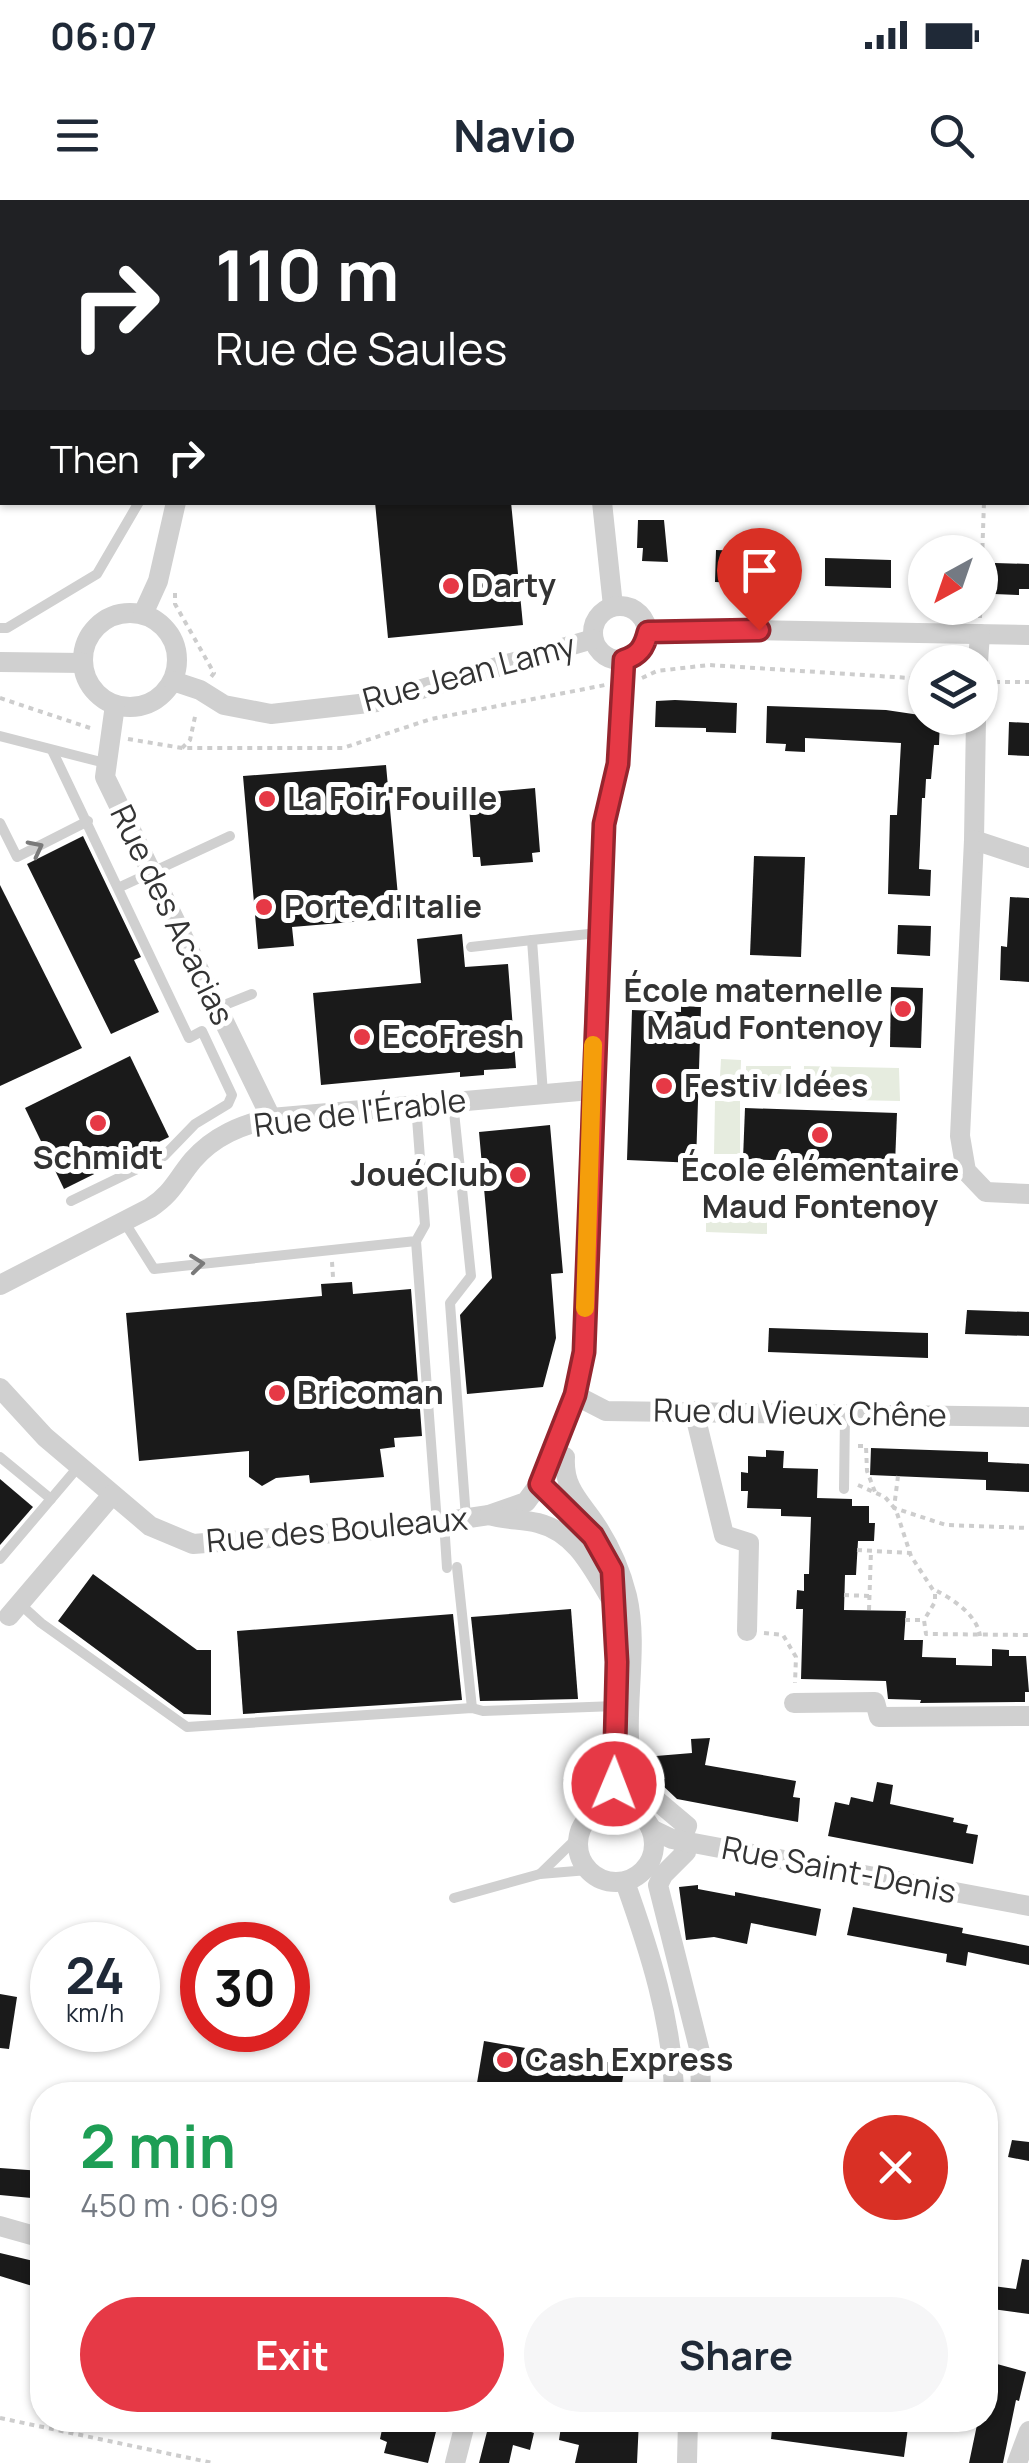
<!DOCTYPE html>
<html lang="en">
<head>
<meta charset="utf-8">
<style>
  body { margin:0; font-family:Manrope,sans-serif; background:#f6f6f7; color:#1f2937; height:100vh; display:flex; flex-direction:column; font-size:38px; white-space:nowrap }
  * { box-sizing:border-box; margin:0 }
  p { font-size:32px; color:#747a83 }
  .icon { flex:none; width:55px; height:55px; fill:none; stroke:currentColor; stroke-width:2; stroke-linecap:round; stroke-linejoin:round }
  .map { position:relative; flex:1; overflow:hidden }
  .details { position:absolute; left:30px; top:1882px; width:968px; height:350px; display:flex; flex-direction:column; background:#fff; border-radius:40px; box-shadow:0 2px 8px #0004 }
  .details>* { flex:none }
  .top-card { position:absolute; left:0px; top:0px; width:1030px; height:305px; box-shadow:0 2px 8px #0004; background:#202124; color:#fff; overflow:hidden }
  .needle { width:65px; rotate:220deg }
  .buttons { position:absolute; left:908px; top:335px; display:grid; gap:20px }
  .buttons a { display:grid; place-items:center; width:90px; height:90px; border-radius:50%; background:#fff; box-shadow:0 2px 8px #0004; font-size:50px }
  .speed { position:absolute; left:30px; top:1722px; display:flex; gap:20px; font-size:50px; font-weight:700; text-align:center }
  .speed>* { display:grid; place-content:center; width:130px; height:130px; border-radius:50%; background:#fff; box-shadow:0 2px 8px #0004; line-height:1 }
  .speed small { font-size:25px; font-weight:400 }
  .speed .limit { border:15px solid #d22; background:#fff; color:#111 }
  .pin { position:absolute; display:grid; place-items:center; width:85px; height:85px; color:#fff; margin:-102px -42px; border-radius:50% 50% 50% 0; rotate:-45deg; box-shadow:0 0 10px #0007 }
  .pin .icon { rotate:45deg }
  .me { position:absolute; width:110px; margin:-55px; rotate:1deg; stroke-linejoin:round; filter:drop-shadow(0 0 8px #0008) }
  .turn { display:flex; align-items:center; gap:35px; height:210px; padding:0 50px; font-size:45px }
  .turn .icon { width:130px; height:130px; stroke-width:2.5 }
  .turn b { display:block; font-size:70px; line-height:85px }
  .then { display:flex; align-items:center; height:95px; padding:0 50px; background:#0003; gap:20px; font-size:38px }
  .round { display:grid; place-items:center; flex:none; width:105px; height:105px; border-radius:52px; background:#f6f6f7 }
  .summary { display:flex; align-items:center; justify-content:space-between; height:170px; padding:0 50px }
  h1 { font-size:60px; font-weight:700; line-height:75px; color:#1e9e55 }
  .button { display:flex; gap:20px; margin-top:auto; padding:20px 50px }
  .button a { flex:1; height:115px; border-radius:60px; background:#e63946; color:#fff; font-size:40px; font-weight:700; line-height:115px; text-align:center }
  .button a+a { background:#f6f6f7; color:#1f2937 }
  .status { display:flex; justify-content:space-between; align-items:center; height:70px; padding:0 50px; background:#fff; direction:ltr }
  .status svg { height:28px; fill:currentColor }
  header { display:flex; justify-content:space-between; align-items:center; height:130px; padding:0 50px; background:#fff; font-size:45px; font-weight:700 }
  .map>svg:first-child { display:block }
  .green { fill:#e6ecdf }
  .building { fill:#1a1a1a }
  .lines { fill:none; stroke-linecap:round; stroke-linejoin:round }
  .path { stroke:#cdcdcd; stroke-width:4; stroke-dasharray:5 5; stroke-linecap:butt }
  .lane { stroke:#d0d0d0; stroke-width:10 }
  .street { stroke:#d0d0d0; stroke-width:20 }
  .oneway { stroke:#7a7a7a }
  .route-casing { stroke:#96252e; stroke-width:25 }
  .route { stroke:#e63946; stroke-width:18 }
  .slow { stroke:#f59e0b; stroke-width:18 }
  .poi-dot { fill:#e63946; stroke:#fff; stroke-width:4 }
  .labels { text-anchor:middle; stroke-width:10; stroke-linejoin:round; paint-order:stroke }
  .poi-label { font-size:32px; font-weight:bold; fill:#333; stroke:#fff; text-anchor:start }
  .street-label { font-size:32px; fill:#333; stroke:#fff }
</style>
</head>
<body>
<div class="status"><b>06:07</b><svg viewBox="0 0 49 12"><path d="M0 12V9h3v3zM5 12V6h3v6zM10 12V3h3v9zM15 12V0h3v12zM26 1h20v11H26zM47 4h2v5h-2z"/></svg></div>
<header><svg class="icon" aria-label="menu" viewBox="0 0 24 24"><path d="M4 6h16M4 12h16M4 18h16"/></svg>Navio<svg class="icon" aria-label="search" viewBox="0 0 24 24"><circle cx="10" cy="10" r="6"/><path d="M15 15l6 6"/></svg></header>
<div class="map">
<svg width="1029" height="2263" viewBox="0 0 1029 2263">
  <rect width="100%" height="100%" fill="#fff"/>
  <g class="green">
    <path d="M721,859l20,1 -1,36 -21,-1z"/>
    <path d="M746,866h45v28l-45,-1z"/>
    <path d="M804,866l95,2 1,33 -97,-2z"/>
    <path d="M715,901h25v53h-26z"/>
    <path d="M706,1000l61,1v33l-61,-2z"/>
  </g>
  <g class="building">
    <path d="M375,302h136l12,123 -135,13z"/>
    <path d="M638,320h26l4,42 -26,-1 1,-13h-6z"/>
    <path d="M746,343l45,5 -1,38 -75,-4 1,-32 30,1z"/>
    <path d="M825,358l66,2v28l-66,-2z"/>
    <path d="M995,363l34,1v25h-10v6l-25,-1z"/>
    <path d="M675,500l62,3 -1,30 -30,-1v-4l-51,-1 1,-26z"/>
    <path d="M767,506l119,4 54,8 -1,27h-5l-3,34h-5l-1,19h-3l-3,71 12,1 -1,26 -42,-2 2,-79h7l4,-72 -96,-5v14l-20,-1 1,-7 -20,-1z"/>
    <path d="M1009,522l20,1v33l-21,-1z"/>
    <path d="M386,565l14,153 -108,9 2,19 -36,3 -15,-173z"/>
    <path d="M535,588l5,64 -8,1 1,9 -52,4 -1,-9h-7l-5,-63z"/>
    <path d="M83,636l58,121 -7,3 25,52 -48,22 -84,-170z"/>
    <path d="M754,656l51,1 -4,100 -51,-2z"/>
    <path d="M0,685l82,163 -82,38z"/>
    <path d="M1010,697l19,1v84l-29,-2 1,-34 6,1z"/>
    <path d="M898,725l33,1 -1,30 -33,-2z"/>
    <path d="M462,734l3,33 43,-3 8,104 -32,2v5l-24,2v-5l-139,13 -8,-92 108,-10 -4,-44z"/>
    <path d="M891,787l32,1 -2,60 -31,-1z"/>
    <path d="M681,806l20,1 -5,156 -69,-3 5,-150 49,2z"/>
    <path d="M130,856l39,81 -105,52 -39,-81z"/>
    <path d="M745,908l152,5 -2,51 -152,-5z"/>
    <path d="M550,925l13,148 -12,1 5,64 -13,49 -76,7 -7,-79 32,-37 -13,-146z"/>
    <path d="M352,1082l1,12 58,-5 11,147 -28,2 1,9 -15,2 4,28 -74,6 -1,-8 -33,3 -14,8 -13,-9v-26l-110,10 -13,-148 196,-17 -1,-12z"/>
    <path d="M967,1110l62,2v24l-64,-2z"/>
    <path d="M769,1128l159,5v25l-160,-6z"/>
    <path d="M871,1248l117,4v10l41,2v28l-43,-2v-10l-116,-5z"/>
    <path d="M766,1250l18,1 -1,17 35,1 -1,29 35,1v7h17v17h6l-1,18h-16l-2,34h-11l-1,35 62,1 -2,29h19l-1,17 34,1v7l36,1v-17l17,1v6h17l3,36h-4v10l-105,1 1,-3 -33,-1 -2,-18 -85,-2 2,-70h-7l1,-19 7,1v-17h5l2,-57 -30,-1v-7l-34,-1 1,-17h-7v-19l7,1v-17l18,1z"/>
    <path d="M0,1279l33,28 -33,38z"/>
    <path d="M93,1374l104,76h14v65l-27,-1 -126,-93z"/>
    <path d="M571,1409l7,90 -98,2 -9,-84z"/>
    <path d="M453,1414l9,86 -219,14 -6,-83z"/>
    <path d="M710,1538l-5,27 91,16 -3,16 7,1 -2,24 -121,-23 -17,-16 -4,-27 36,-3 -1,-14z"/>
    <path d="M877,1582l16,3 -3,19 64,14 -1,4 15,3 -2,8 12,2 -5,29 -145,-28 7,-34 14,3 2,-8 22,5z"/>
    <path d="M698,1685v4l37,7v-4l86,17 -5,27 -65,-13 -4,21 -33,-7 -28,3 -7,-53z"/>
    <path d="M853,1707l110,21 -1,5 67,13v19l-61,-13 -2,14 -20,-4 1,-8 -100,-19z"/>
    <path d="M0,1794l17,3 -8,52 -9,-1z"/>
    <path d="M484,1841l141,24 -5,30h-145z"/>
    <path d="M1012,1940l17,2v19l-21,-4z"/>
    <path d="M0,1968l42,3v28l-42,-4z"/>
    <path d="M0,2053l42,10v26l-42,-13z"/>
    <path d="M1022,2059l7,1v54l-44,-6v-23l31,4z"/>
    <path d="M997,2164l29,8 -7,29 -3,-1 -13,63h-34l9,-43h7v-27l5,1z"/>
    <path d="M384,2220h55l-11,43 -44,-10 3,-11 -7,-3z"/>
    <path d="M490,2220h40l-2,11 6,2 -4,17 -17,-5 -4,18h-30z"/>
    <path d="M562,2220h77l-2,43h-62l4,-18 -20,-5z"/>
    <path d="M773,2220h136l-5,37 -133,-18z"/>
  </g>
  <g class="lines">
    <g class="path">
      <path d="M175,393v11l39,69 -3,4"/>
      <path d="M980,418l4,-116"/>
      <path d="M642,478l15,-7 52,-6 216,14"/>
      <path d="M985,482h44"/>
      <path d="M0,498l90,30"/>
      <path d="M128,539l54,9h161l88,-29 174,-34"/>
      <path d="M182,548l8,-8 6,-28"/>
      <path d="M332,1062l1,15"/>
      <path d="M858,1246h8l1,25 8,21"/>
      <path d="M898,1276l-4,32 52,17 83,3"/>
      <path d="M858,1285l27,12 11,13 15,46 24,37v9l-11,18"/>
      <path d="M857,1350l53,3"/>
      <path d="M937,1391c17,9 40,24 43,45"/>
      <path d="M844,1395l26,1"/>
      <path d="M869,1410l2,-59"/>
      <path d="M905,1420h19l2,14 103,1"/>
      <path d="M764,1433l19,2 13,22 -1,26"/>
      <path d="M0,2218l213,45"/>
    </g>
    <g class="lane">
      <path d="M0,24l2,-1"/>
      <path d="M0,166l2,5"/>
      <path d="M0,294l2,-2"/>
      <path d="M0,428h7l90,-54 42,-72"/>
      <path d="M0,536l105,27"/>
      <path d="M52,550l137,288 13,-7 30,64 -4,9 -33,20 -31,32 -93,45"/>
      <path d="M0,623l17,34 71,-36"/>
      <path d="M120,687l110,-51"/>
      <path d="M471,747l61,-7"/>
      <path d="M217,808l35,-14"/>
      <path d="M543,894l-11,-154 66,-7"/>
      <path d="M453,902l18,174 -21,27 16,215"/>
      <path d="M125,1023l29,46 262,-28 9,-16 -9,-120"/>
      <path d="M416,1041l21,282"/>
      <path d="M0,1257l51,42"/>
      <path d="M844,1289l1,-74"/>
      <path d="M444,1322l3,46"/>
      <path d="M0,1359l79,-93"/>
      <path d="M457,1367l15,141"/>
      <path d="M20,1404l21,19 146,104 285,-19 11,3 133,-5"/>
      <path d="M540,1674l38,-37"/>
      <path d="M454,1698l86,-24 48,-4"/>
    </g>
    <g class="street">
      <path d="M46,0l2,2"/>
      <path d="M570,0v2"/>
      <path d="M634,0l12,2"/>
      <path d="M1028,225h1"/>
      <path d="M602,302l11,104"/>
      <circle cx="620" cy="433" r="27"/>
      <circle cx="130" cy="460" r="47"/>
      <path d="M143,414l15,-33 18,-79"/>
      <path d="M647,432l38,-3 344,6"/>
      <path d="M0,462l83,1"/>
      <path d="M978,462l2,-28"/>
      <path d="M173,481l27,9 24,15 47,9 106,-12 216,-63"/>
      <path d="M115,505l-10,72 166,341"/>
      <path d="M976,518l-2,122 -14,296 6,35 20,21 43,2"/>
      <path d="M974,640l55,18"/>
      <path d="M0,1085l150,-77c23,-15 27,-29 43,-48 21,-24 48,-35 78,-42l320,-28"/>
      <path d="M0,1188l45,49 105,89 43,18 208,-16 88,-13 37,-13 14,-19 35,-88 9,-42 7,-263 12,-265 15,-61 5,-104"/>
      <path d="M575,1195l31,16 423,6"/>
      <path d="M694,1211l30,124 25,8 -2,88"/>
      <path d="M565,1257c-2,31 15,44 31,68 14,21 25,47 31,71 14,60 -9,128 9,187l51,43 -6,15 5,11 -23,23 -5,10 42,167 1,43"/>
      <path d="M540,1283l44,45"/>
      <path d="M489,1315c16,5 33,4 49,8 40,10 56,49 76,81"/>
      <path d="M614,1388l3,74 -3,144"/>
      <path d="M9,1416l103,-121"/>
      <path d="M794,1503l81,-1 4,15 150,-1"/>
      <circle cx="616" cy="1644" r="38"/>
      <path d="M651,1629l21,10 357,67"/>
      <path d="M625,1682c24,67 48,141 49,213"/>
      <path d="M0,2026l42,12"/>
      <path d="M455,2263l11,-43"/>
      <path d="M687,2263l1,-43"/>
      <path d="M1017,2263l12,-32"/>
    </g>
  </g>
  <defs><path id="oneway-chevron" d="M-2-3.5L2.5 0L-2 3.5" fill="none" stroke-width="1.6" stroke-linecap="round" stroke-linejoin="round" transform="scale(2.5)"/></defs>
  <g class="oneway">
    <use href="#oneway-chevron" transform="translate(36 648) rotate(-27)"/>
    <use href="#oneway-chevron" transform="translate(197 1064) rotate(-6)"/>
  </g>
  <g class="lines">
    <g class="route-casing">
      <path id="route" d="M614,1584l3,-122 -5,-92 -19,-34 -53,-52 35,-89 9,-43 20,-528 14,-60 6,-104c15,-5 20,-12 24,-28l111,-2"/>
    </g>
    <use href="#route" class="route"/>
    <path class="slow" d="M585,1108l8,-263"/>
  </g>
  <g class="poi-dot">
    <circle cx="451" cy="386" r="10"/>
    <circle cx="267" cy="599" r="10"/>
    <circle cx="264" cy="707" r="10"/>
    <circle cx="903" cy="809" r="10"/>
    <circle cx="362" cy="837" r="10"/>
    <circle cx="664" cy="886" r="10"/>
    <circle cx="98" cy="923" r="10"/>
    <circle cx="820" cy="935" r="10"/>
    <circle cx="518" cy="975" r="10"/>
    <circle cx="277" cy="1193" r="10"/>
    <circle cx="505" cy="1860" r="10"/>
  </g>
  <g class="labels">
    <g class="poi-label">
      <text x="471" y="397">Darty</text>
      <text x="287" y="610">La Foir'Fouille</text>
      <text x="284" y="718">Porte d'Italie</text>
      <text x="883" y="802" text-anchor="end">École maternelle<tspan x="883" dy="37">Maud Fontenoy</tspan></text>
      <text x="382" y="848">EcoFresh</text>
      <text x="684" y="897">Festiv Idées</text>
      <text x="98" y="969" text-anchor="middle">Schmidt</text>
      <text x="820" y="981" text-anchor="middle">École élémentaire<tspan x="820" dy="37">Maud Fontenoy</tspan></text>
      <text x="498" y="986" text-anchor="end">JouéClub</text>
      <text x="297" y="1204">Bricoman</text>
      <text x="525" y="1871">Cash Express</text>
    </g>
    <g class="street-label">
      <text transform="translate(469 473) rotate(-15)" y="11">Rue Jean Lamy</text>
      <text transform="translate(172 715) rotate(64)" y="11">Rue des Acacias</text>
      <text transform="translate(360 913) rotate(-7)" y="11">Rue de l'Érable</text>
      <text transform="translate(800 1213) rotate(1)" y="11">Rue du Vieux Chêne</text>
      <text transform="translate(337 1330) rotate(-5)" y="11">Rue des Bouleaux</text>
      <text transform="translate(839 1670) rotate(11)" y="11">Rue Saint-Denis</text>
    </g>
  </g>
</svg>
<div class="buttons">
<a><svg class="needle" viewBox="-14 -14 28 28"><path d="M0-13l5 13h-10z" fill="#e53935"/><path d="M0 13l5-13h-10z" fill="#747a83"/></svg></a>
<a><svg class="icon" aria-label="layers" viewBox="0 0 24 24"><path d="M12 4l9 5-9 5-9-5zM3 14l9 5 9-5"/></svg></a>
</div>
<div class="speed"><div>24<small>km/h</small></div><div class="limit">30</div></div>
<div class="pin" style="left:759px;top:430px;background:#d93025"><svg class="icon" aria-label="arrive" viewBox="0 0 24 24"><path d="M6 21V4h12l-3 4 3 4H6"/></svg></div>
<svg class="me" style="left:614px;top:1584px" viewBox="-20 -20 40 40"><circle r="17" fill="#e63946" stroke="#fff" stroke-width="3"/><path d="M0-11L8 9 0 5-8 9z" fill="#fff"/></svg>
<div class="top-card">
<div class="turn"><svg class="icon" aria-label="right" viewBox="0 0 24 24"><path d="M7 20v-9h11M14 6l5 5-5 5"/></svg><div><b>110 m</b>Rue de Saules</div></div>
<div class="then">Then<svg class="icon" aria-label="right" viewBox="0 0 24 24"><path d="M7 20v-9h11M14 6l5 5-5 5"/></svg></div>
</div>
<section class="details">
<div class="summary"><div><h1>2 min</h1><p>450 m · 06:09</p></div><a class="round" style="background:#d93025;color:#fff"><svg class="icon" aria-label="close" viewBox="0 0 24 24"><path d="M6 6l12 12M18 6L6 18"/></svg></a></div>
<div class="button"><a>Exit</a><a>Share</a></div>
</section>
</div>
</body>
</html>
